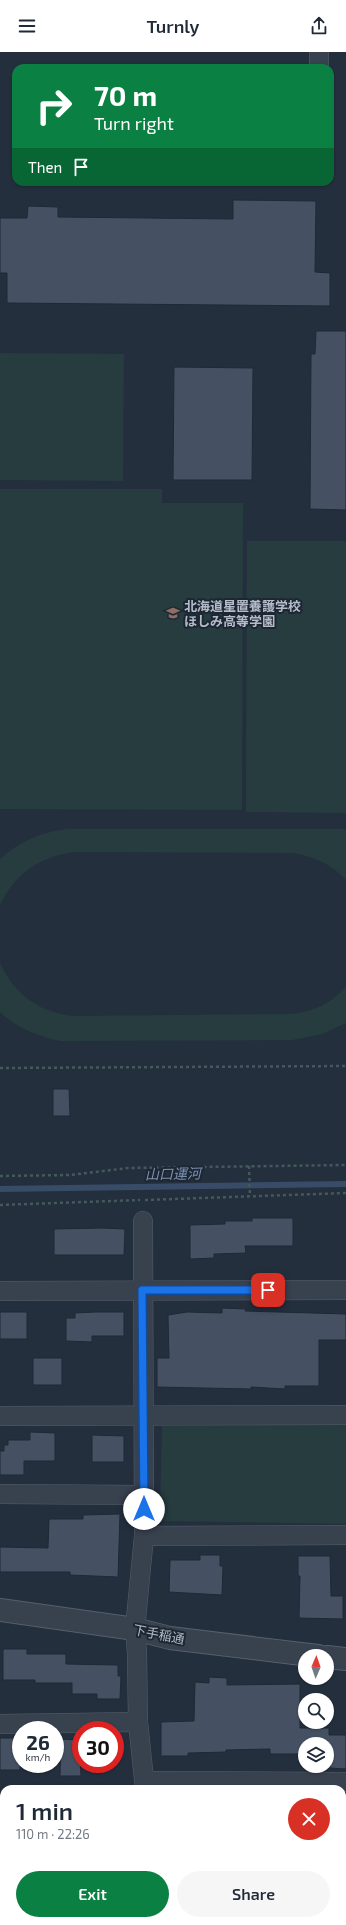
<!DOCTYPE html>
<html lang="en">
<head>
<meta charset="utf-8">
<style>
  body { margin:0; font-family:"Exo 2","Noto Sans JP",sans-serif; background:#f6f6f7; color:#1f2937; height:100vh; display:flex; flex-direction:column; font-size:15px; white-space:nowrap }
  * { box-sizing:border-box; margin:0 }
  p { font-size:13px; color:#747a83 }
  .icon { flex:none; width:22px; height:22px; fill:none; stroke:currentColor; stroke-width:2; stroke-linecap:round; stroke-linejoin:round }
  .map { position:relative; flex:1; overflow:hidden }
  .side { position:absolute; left:0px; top:1733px; width:346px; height:140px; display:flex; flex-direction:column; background:#fff; border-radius:12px 12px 0 0; box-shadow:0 1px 3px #0004 }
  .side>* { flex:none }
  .hud { position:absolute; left:12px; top:12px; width:322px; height:122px; border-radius:12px; box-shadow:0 1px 3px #0004; background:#0b8043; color:#fff; overflow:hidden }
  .needle { width:26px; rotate:2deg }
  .tools { position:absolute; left:298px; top:1597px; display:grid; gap:8px }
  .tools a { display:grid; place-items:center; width:36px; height:36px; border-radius:50%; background:#fff; box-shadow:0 1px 3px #0004; font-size:20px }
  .speed { position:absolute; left:12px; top:1669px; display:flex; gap:8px; font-size:20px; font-weight:700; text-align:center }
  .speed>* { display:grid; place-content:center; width:52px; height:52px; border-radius:50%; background:#fff; box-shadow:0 1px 3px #0004; line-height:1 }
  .speed small { font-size:10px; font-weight:400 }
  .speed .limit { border:6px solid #d22; background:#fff; color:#111 }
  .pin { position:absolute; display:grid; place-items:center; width:34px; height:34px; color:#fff; margin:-17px; border-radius:8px; box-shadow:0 2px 6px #0006 }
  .me { position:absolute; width:44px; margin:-22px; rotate:0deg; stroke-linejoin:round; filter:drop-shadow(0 0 3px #0008) }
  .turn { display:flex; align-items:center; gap:14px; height:84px; padding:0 16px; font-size:18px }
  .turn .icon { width:52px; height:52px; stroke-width:2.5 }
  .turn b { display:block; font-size:28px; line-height:34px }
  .then { display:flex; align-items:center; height:38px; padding:0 16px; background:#0003; gap:8px; font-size:15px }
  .round { display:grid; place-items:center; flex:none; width:42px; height:42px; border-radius:21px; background:#f6f6f7 }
  .summary { display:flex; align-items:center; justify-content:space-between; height:68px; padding:0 16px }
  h1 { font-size:24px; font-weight:600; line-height:30px }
  .cta { display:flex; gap:8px; margin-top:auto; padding:8px 16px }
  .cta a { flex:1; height:46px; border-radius:24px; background:#0b8043; color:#fff; font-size:16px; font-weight:600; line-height:46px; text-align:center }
  .cta a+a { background:#f6f6f7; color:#1f2937 }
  header { display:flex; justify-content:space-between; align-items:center; height:52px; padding:0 16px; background:#fff; font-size:18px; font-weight:600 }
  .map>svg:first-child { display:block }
  .green { fill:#263c3f }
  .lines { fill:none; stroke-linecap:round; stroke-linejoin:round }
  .stream { stroke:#394c67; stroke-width:6 }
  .building { fill:#455162; stroke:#1f2835 }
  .minor-casing { stroke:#565f6c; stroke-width:20 }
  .tertiary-casing { stroke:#565f6c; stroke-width:24 }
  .path { stroke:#44595c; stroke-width:2.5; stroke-dasharray:3 3; stroke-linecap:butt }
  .minor { stroke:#38414e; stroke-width:19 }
  .tertiary { stroke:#38414e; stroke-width:22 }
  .route-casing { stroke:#114b97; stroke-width:10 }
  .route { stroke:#1a73e8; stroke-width:7 }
  .labels { text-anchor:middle; stroke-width:4; stroke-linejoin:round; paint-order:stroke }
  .poi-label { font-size:13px; font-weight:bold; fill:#b4bcc9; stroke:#1d2633; text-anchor:start }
  .street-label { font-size:13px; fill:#b4bcc9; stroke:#1d2633 }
  .water-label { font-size:14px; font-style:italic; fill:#7c92b1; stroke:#1d2633 }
</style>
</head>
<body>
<header><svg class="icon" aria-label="menu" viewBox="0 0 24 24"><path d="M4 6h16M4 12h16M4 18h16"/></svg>Turnly<svg class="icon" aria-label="share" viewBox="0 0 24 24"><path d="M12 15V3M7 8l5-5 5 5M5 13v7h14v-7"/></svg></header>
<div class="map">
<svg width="346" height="1873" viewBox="0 0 346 1873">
  <rect width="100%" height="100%" fill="#242f3e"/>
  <g class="green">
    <path d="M0,301l124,1 -1,127 -123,-1z"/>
    <path d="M0,437h162v14h81l-1,307 -242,-1z"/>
    <path d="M247,489h99v272l-100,-1z"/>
    <path d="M67,777h279v51c-14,-16 -32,-23 -52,-27l-220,-1c-35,5 -59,22 -74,53v-46c20,-18 41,-27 67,-30z"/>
    <path d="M0,911c15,32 39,49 73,53l218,-2c22,-3 41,-10 55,-28v37l-24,11 -30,6 -232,1c-23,-5 -43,-13 -60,-29z"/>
    <path d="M346,1372v100l-182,-3 -4,-5 2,-90z"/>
  </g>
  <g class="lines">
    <path class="stream" d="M0,1137l346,-5"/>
  </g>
  <g class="building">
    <path d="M233,148l83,1 -1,71 15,1v33l-323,-3v-30h-7v-55h27l1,-12 30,1v10l175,2z"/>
    <path d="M316,279h30v179l-36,-1 1,-155h4z"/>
    <path d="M174,315l79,1 -1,112h-79z"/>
    <path d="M53,1037h16l1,27h-17z"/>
    <path d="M252,1166h41v28h-48l1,7 -32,1v4l-24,1v-34l35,-1v-3h27z"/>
    <path d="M102,1176l23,1 -1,26h-70v-26z"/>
    <path d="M222,1256l24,1 -1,2 101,3v26h-27v46h-34v3l-34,-2v2l-94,-2v-29h12l-1,-43 19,-3 35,1z"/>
    <rect x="0" y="1260" width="27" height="27"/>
    <path d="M96,1260h28v24h-32v6l-26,-1v-23h9v-5z"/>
    <rect x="33" y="1306" width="29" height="27"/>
    <path d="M30,1380l25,1v28h-31v14h-24v-24h4v-6h4v-5h22z"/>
    <path d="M92,1383l32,1v26h-32z"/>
    <path d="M120,1462l-2,63 -48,-2v-3h-70v-25l48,1 1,-29h34v-4z"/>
    <path d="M200,1503h20v11h3l-1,29 -53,-3 1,-32h30z"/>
    <path d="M298,1504h32l1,40h12v23l-44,-1 1,-42h-2z"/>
    <path d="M3,1597h24v5h39v10l52,1v11h3l-1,23h-23v-5h-25v-11h-37v-3h-32z"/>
    <path d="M209,1625l18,1v7l73,-1v44h29v7h17v34l-16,-1v-14h-3v-10h-22v10h-35v-5l-44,1v2l-38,1v3h-27v-34l33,-1 1,-39 14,1z"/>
    <path d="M0,1686h21l-1,32h-20z"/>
    <path d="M61,1687l18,1 2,36h-21z"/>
  </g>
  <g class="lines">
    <g class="minor-casing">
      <g id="minor">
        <path d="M319,16v-16"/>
        <path d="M143,1169l1,315 -9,93 2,24 1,69 7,67"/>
        <path d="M0,1239l346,-1"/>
        <path d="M0,1364l346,-1"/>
        <path d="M0,1442l144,1"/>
        <path d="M144,1484l202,-1"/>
        <path d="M0,1672l138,-2"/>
        <path d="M145,1729l201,1"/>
        <path d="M342,1806h4"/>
        <path d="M0,1807h4"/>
        <path d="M146,1869v4"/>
      </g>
    </g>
    <g class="tertiary-casing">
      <g id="tertiary">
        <path d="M0,1558l135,19 35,9 148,18"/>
        <path d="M327,1605l19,2"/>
      </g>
    </g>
    <g class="path">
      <path d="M0,1016l346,-2"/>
      <path d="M249,1114l1,30"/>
      <path d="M0,1124l70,-1 58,-7 218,-3"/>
      <path d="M145,1148l201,-7"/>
      <path d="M0,1153l140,-5"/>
    </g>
    <use href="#minor" class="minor"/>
    <use href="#tertiary" class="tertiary"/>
  </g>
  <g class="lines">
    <g class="route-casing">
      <path id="route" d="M144,1457l-2,-219h126"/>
    </g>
    <use href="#route" class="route"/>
  </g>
  <defs>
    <g id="school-bare" transform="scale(1.08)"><path d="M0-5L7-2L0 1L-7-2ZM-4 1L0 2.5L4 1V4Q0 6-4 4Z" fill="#8d6e63" stroke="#1d2633" stroke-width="2.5" paint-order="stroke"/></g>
  </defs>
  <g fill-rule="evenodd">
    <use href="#school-bare" x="173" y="561"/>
  </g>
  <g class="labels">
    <g class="poi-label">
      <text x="184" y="559">北海道星置養護学校<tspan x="184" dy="15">ほしみ高等学園</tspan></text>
    </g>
    <g class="street-label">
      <text transform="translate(159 1582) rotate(11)" y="5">下手稲通</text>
    </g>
    <g class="water-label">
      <text transform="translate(173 1122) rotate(-1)" y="5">山口運河</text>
    </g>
  </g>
</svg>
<div class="tools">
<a><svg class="needle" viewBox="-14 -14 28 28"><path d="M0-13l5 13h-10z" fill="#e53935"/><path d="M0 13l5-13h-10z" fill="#747a83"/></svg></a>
<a><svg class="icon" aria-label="search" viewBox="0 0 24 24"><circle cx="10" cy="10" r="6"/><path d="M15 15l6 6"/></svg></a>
<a><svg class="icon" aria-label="layers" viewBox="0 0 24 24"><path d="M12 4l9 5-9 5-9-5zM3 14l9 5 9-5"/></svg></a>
</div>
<div class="speed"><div>26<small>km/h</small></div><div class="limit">30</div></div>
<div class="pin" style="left:268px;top:1238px;background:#d93025"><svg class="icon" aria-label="arrive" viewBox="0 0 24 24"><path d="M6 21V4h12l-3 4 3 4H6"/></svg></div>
<svg class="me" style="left:144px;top:1457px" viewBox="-20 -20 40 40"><circle r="19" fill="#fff"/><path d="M0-13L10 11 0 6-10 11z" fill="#1a73e8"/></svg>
<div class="hud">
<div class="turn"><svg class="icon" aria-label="right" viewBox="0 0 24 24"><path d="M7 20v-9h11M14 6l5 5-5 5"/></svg><div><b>70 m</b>Turn right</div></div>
<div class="then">Then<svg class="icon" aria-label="arrive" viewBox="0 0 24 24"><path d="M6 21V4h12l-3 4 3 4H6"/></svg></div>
</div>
<section class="side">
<div class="summary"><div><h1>1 min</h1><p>110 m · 22:26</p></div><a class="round" style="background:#d93025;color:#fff"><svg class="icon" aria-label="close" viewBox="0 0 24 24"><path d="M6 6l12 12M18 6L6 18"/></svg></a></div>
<div class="cta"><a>Exit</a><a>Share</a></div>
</section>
</div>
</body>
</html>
